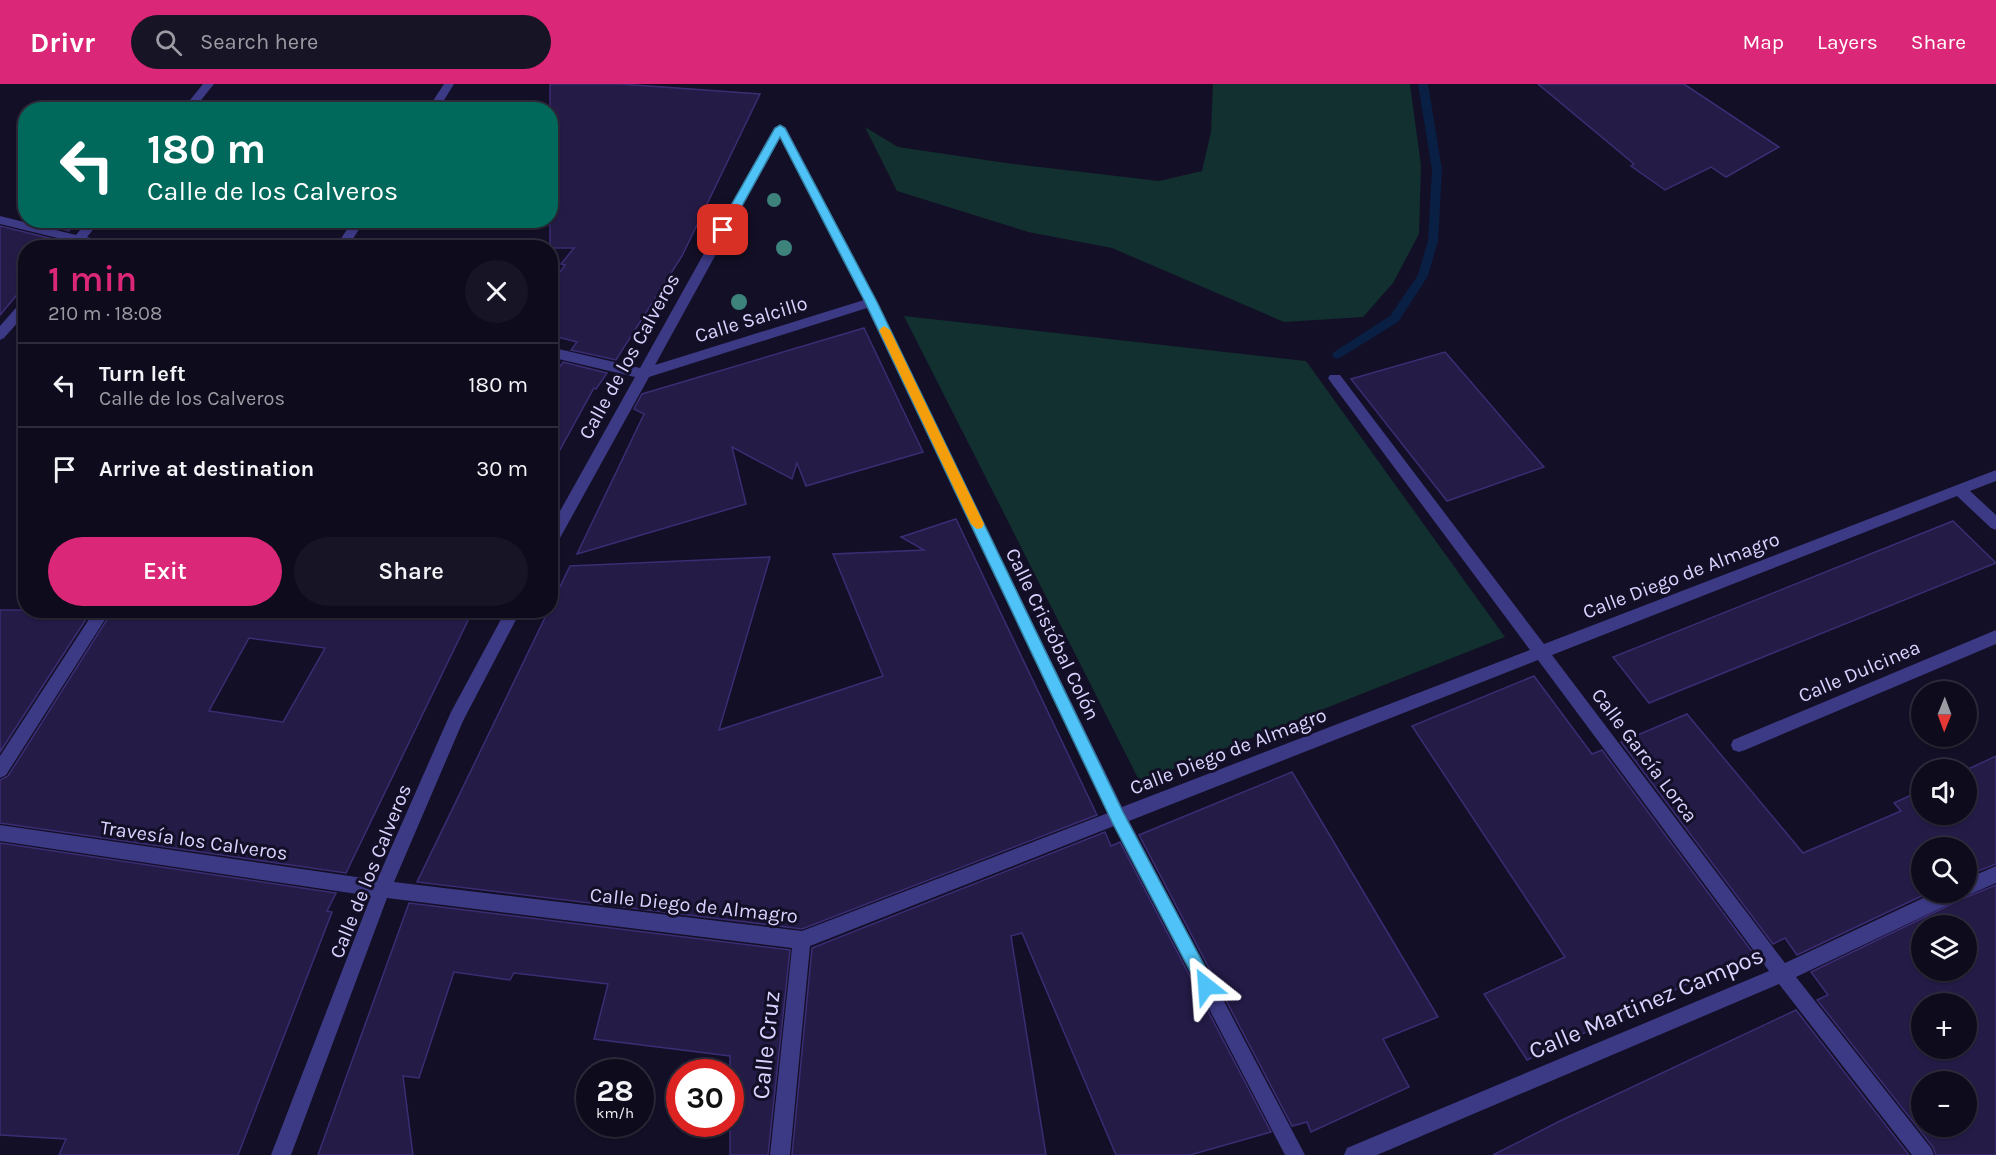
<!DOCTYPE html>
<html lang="en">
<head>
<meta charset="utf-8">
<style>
  body { margin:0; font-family:Karla,sans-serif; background:#171425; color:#f1f3f6; height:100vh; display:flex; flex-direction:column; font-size:22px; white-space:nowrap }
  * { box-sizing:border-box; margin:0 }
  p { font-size:20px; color:#9b9ba3 }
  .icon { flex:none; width:33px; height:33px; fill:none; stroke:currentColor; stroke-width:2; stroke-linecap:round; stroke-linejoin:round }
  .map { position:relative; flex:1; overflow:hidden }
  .side { position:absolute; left:18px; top:156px; width:540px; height:378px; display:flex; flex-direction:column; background:#0e0b1c; border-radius:24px; box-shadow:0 2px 4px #0004,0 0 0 2px #2e2b3b }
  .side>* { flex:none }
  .banner { position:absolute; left:18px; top:18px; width:540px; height:126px; border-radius:24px; box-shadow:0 2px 4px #0004,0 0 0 2px #2e2b3b; background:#00695c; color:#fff; overflow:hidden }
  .needle { width:39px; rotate:181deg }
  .tools { position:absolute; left:1911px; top:597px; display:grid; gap:12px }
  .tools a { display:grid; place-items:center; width:66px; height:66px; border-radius:50%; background:#0e0b1c; box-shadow:0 2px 4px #0004,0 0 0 2px #2e2b3b; font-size:30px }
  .speed { position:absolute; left:576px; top:975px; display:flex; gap:12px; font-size:30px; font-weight:700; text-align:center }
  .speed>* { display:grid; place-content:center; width:78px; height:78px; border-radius:50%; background:#0e0b1c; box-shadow:0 2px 4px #0004,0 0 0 2px #2e2b3b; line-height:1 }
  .speed small { font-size:15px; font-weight:400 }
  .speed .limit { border:9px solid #d22; background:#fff; color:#111 }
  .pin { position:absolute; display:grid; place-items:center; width:51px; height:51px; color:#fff; margin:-26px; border-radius:12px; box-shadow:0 3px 9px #0006 }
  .me { position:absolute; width:66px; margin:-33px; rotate:332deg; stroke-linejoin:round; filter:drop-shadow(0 0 4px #0008) }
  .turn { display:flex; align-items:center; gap:21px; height:126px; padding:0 30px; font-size:27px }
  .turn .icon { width:78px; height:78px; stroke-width:2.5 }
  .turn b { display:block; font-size:42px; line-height:51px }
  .round { display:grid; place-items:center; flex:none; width:63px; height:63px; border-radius:32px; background:#171425 }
  .summary { display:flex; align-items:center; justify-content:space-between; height:102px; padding:0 30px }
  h1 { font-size:36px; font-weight:600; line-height:45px; color:#db2777 }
  .button { display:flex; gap:12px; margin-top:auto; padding:12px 30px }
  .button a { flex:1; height:69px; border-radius:36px; background:#db2777; color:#fff; font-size:24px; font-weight:600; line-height:69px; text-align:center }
  .button a+a { background:#171425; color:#f1f3f6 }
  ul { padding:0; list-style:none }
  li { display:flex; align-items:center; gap:18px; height:84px; padding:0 30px; border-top:2px solid #2e2b3b }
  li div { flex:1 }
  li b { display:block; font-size:22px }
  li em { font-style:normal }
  header { display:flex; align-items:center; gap:36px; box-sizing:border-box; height:84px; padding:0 30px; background:#db2777; color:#fff }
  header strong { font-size:28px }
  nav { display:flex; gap:33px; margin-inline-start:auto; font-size:21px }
  .search { width:420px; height:54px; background:#171425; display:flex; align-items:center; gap:15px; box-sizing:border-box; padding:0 21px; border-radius:33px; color:#9b9ba3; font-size:22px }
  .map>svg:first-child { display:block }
  .green { fill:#12302f }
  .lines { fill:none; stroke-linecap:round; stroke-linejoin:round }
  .stream { fill:#0a1f44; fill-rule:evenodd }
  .building { fill:#241b47; stroke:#3b2d73; stroke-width:1.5; fill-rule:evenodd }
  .minor { fill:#3d3a85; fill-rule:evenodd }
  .tree { fill:#3d827b }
  .route { fill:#4fc3f7; stroke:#337fa1; stroke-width:1.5 }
  .slow { fill:#f59e0b }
  .labels { text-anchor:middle; stroke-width:6; stroke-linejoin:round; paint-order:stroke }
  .street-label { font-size:20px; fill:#d9d4ff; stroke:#130f26 }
  .near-street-label { font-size:24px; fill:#d9d4ff; stroke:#130f26 }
</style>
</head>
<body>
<header>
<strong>Drivr</strong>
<div class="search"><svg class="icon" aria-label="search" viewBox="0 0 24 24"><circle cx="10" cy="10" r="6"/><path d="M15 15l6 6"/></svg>Search here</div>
<nav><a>Map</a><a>Layers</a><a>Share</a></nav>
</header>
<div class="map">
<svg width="1996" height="1071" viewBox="0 0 1996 1071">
  <rect width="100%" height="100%" fill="#130f26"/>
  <g class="green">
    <path d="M1213,0h197l11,82 -2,68 -26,49 -30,34 -79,5 -172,-74 -84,-16 -131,-41 -32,-64 33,20 108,16 153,18 43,-10 9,-39z"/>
    <path d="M904,232l402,45 199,276 -365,145z"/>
  </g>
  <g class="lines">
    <path class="stream" d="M1418,0h10l14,86 -4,71 -10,35 -30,46 -60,37 -4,-1 -2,-3 2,-3 56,-36 28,-41 10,-34 4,-71z"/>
  </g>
  <g class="building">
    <path d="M550,0h71l139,10 -78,162 -66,104 -45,-10 6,-8 -27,-7v-49l15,-21 -4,-1 13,-16h-24z"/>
    <path d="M1538,0h146l95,63 -53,30 -15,-10 -46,23 -34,-24 3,-2z"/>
    <path d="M27,136h51l-9,11z"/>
    <path d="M0,142l61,15 -6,7h-29v36l-26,31z"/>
    <path d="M864,244l59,124 -117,34 -9,-23 -5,16 -60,-32 14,57 -169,50 67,-140 -10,-5 8,-15z"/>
    <path d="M1445,268l26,30 73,85 -97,34 -96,-122z"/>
    <path d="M563,278l44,11 -11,16 -2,-1 -44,80v-87z"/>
    <path d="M956,435l141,296 -295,114 -385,-47 153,-316 200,-9 -51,173 164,-54 -50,-122 91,-4 -23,-13z"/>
    <path d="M1953,437l43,42 -347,140 -36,-46z"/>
    <path d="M0,526h92l-92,142z"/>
    <path d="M113,526h360l-127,263 -346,-50v-43l8,-4zM249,554l76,10 -42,74 -74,-11z"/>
    <path d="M1534,592l58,78 10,-4 151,203 -226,107 -43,-66 81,-37 -153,-231z"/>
    <path d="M1687,630l116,139 98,-42 -7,-8 28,-13v24h44v-44l30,-14v108l-30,12v-28h-44v44h8l-133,63 -12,-17 -12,6 -152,-202z"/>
    <path d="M1292,688l146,245 -55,22 26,48 -98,45 -4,-10 -15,4 -153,-291z"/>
    <path d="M1105,748l6,14 9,-4 151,290 -81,23h-74l-94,-222 -11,3 35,219h-254l20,-207z"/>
    <path d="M0,759l336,50 -9,18 5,1 -94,243h-179l7,-16 -66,-4z"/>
    <path d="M1996,801v270h-60l-3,-8 -116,-147 11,-5 -17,-23 153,-74zM1922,842h44v44h-44zM1922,920h44v44h-44zM1922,998h44v44h-44z"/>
    <path d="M409,819l381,47 -22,205h-38v-99l-136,-17 14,-55 -94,-11 -4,7 -56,-8 -35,106 -16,-2 10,79h-95z"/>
    <path d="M1796,926l113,145h-416l67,-34z"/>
  </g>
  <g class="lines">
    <g class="minor">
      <path d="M203,0h11l-21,26h-11z"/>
      <path d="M444,0h10l-16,26h-11z"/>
      <path d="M780,41l6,3 91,174 245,505 408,-157 -200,-269 -2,-3 2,-3h10l204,269 452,-174v11l-26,10 26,24v15l-5,-2 -34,-32 -405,159 233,308 151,-71h30v-13l30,-13v17l-30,13 -3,-1 -1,3 -166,79 135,171 3,7h-22l-133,-171 -402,171h-33l3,-7 422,-177 -231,-311 -409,161 176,334h-20l-171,-329 -304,120 -20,209h-20l22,-207 -405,-50 -96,257h-20l100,-259 -371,-55v-16l377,55 74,-168 55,-102h15l-58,111 -69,161 408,49 306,-118 -241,-505 -218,69 -94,170 -5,2v-20l85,-152 -85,-20v-10l90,21 134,-240zM780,54l84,162 -209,65z"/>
      <path d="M0,132l76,19 12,-15h13l-14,17 30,8 2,3h-24l-14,-4 -2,4h-9l-2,-3 2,-4 -70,-17z"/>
      <path d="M353,136h12l-18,28h-12z"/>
      <path d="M26,216v13l-22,25 -4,2v-14l22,-25z"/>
      <path d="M95,526h16l-105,165 -6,3v-22z"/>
      <path d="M1996,546v14l-251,106 -6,2 -6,-2 -2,-5 2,-5z"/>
    </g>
  </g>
  <g class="tree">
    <circle cx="774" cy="116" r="7"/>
    <circle cx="784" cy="164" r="8"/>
    <circle cx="739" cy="218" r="8"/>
  </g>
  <path class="route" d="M780,41l5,3 92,174 246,510 89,168 3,6 -3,6 -6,2 -5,-2 -89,-170 -247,-520 -85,-165 -53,96 -4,1 -6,-4 58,-102z"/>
  <path class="slow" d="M884,242l6,4 94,194 -2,4 -5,1 -6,-5 -92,-194z"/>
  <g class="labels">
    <g class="street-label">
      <text transform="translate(751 235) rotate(-17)" y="7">Calle Salcillo</text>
      <text transform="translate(629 272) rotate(-61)" y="7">Calle de los Calveros</text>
      <text transform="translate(1681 491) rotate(-21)" y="7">Calle Diego de Almagro</text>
      <text transform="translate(1053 550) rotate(64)" y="7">Calle Cristóbal Colón</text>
      <text transform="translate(1859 587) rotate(-23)" y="7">Calle Dulcinea</text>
      <text transform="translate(1228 667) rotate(-21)" y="7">Calle Diego de Almagro</text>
      <text transform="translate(1645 671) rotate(53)" y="7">Calle García Lorca</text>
      <text transform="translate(194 756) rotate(8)" y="7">Travesía los Calveros</text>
      <text transform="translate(370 787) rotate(-68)" y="7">Calle de los Calveros</text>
      <text transform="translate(694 821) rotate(6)" y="7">Calle Diego de Almagro</text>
    </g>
    <g class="near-street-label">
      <text transform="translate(1646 919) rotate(-23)" y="8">Calle Martinez Campos</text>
      <text transform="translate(766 961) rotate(-84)" y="8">Calle Cruz</text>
    </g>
  </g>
</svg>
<div class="tools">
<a><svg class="needle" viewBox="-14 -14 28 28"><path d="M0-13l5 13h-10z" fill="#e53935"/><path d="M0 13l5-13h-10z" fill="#9b9ba3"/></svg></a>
<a><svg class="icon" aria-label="sound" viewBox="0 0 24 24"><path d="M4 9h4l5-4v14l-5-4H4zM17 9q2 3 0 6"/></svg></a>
<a><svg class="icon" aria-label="search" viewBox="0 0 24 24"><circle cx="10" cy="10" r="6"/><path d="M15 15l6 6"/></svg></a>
<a><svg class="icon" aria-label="layers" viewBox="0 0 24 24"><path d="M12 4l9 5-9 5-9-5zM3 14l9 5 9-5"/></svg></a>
<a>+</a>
<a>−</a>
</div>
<div class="speed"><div>28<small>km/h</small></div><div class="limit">30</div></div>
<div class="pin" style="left:723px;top:146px;background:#d93025"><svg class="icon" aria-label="arrive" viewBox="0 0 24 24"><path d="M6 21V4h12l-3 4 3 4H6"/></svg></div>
<svg class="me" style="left:1206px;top:902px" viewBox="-20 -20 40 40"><path d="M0-17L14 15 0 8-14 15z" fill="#4fc3f7" stroke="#fff" stroke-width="4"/></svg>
<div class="banner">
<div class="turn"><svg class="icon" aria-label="left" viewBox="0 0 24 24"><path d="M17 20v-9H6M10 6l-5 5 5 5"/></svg><div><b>180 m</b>Calle de los Calveros</div></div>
</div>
<section class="side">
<div class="summary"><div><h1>1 min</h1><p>210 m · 18:08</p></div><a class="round"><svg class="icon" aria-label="close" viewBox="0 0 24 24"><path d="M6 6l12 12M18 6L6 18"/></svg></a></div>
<ul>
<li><svg class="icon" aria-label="left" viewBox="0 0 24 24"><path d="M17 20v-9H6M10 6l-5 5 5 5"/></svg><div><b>Turn left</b><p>Calle de los Calveros</p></div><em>180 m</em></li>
<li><svg class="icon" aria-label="arrive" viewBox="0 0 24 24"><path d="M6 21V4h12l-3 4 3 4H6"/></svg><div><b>Arrive at destination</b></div><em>30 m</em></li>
</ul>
<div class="button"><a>Exit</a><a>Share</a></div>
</section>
</div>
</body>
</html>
